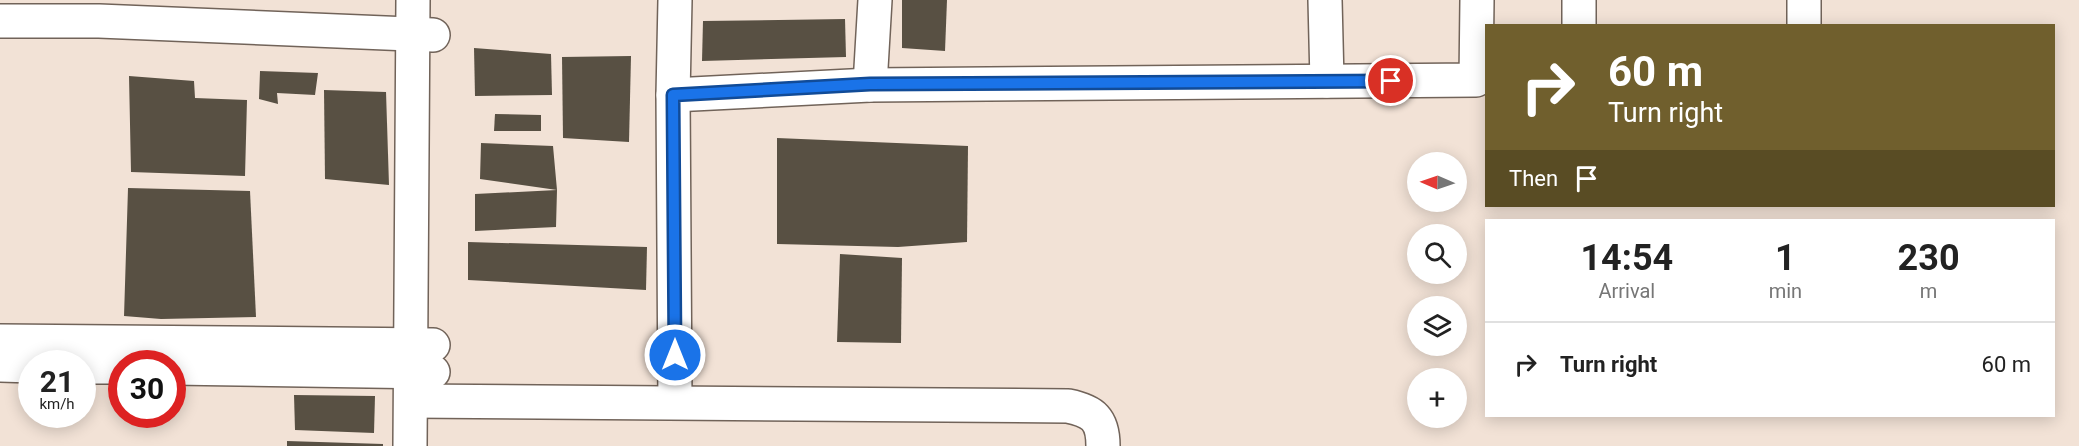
<!DOCTYPE html>
<html lang="en">
<head>
<meta charset="utf-8">
<style>
  body { margin:0; font-family:Roboto,sans-serif; background:#f2f2f2; color:#222; height:100vh; display:flex; flex-direction:column; font-size:22px; white-space:nowrap }
  * { box-sizing:border-box; margin:0 }
  p { font-size:20px; color:#767676 }
  .icon { flex:none; width:33px; height:33px; fill:none; stroke:currentColor; stroke-width:2; stroke-linecap:round; stroke-linejoin:round }
  .map { position:relative; flex:1; overflow:hidden }
  .details { position:absolute; left:1485px; top:219px; width:570px; height:198px; display:flex; flex-direction:column; background:#fff; border-radius:0px; box-shadow:0 3px 15px #0003 }
  .details>* { flex:none }
  .banner { position:absolute; left:1485px; top:24px; width:570px; height:183px; border-radius:0px; box-shadow:0 3px 15px #0003; background:#705f2d; color:#fff; overflow:hidden }
  .needle { width:39px; rotate:272deg }
  .tools { position:absolute; left:1407px; top:152px; display:grid; gap:12px }
  .tools a { display:grid; place-items:center; width:60px; height:60px; border-radius:50%; background:#fff; box-shadow:0 3px 15px #0003; font-size:30px }
  .speed { position:absolute; left:18px; top:350px; display:flex; gap:12px; font-size:30px; font-weight:700; text-align:center }
  .speed>* { display:grid; place-content:center; width:78px; height:78px; border-radius:50%; background:#fff; box-shadow:0 3px 15px #0003; line-height:1 }
  .speed small { font-size:15px; font-weight:400 }
  .speed .limit { border:9px solid #d22; background:#fff; color:#111 }
  .pin { position:absolute; display:grid; place-items:center; width:51px; height:51px; color:#fff; margin:-26px; border:3px solid #fff; border-radius:50%; box-shadow:0 2px 6px #0007 }
  .me { position:absolute; width:66px; margin:-33px; rotate:0deg; stroke-linejoin:round; filter:drop-shadow(0 0 4px #0008) }
  .turn { display:flex; align-items:center; gap:21px; height:126px; padding:0 24px; font-size:27px }
  .turn .icon { width:78px; height:78px; stroke-width:2.5 }
  .turn b { display:block; font-size:42px; line-height:51px }
  .then { display:flex; align-items:center; height:57px; padding:0 24px; background:#0003; gap:12px; font-size:22px }
  .eta { display:flex; justify-content:space-evenly; align-items:center; height:102px; text-align:center }
  .eta b { font-size:36px; font-weight:700; line-height:42px }
  ul { padding:0; list-style:none }
  li { display:flex; align-items:center; gap:18px; height:84px; padding:0 24px; border-top:2px solid #e0e0e0 }
  li div { flex:1 }
  li b { display:block; font-size:22px }
  li em { font-style:normal }
  .map>svg:first-child { display:block }
  .building { fill:#585043 }
  .lines { fill:none; stroke-linecap:round; stroke-linejoin:round }
  .street-casing { stroke:#716359; stroke-width:36 }
  .street { stroke:#fff; stroke-width:33 }
  .route-casing { stroke:#114b97; stroke-width:15 }
  .route { stroke:#1a73e8; stroke-width:10 }
</style>
</head>
<body>
<div class="map">
<svg width="2079" height="446" viewBox="0 0 2079 446">
  <rect width="100%" height="100%" fill="#f2e2d6"/>
  <g class="building">
    <path d="M902,0h45l-2,51 -43,-3z"/>
    <path d="M845,19l1,38 -144,4 1,-40z"/>
    <path d="M474,48l77,6 1,41 -77,1z"/>
    <path d="M631,56l-2,86 -66,-4 -1,-81z"/>
    <path d="M260,71l58,2 -3,22 -38,-2 1,11 -19,-5z"/>
    <path d="M129,76l65,5 1,17 52,2 -2,76 -114,-4z"/>
    <path d="M324,90l62,2 3,93 -64,-6z"/>
    <path d="M495,114l46,1v16h-47z"/>
    <path d="M777,138l191,8 -1,96 -69,5 -121,-3z"/>
    <path d="M481,143l72,3 4,44 -1,37 -81,4v-37l82,-4 -77,-11z"/>
    <path d="M128,188l122,3 6,126 -95,2 -37,-3z"/>
    <path d="M468,242l179,5 -1,43 -178,-10z"/>
    <path d="M840,254l62,4 -1,85 -64,-1z"/>
    <path d="M294,395l81,1 -1,37 -79,-3z"/>
    <path d="M287,441l96,3v2h-96z"/>
  </g>
  <g class="lines">
    <g class="street-casing">
      <g id="street">
        <path d="M675,0l-2,95 2,307"/>
        <path d="M1325,0l2,81"/>
        <path d="M0,21h99l334,14"/>
        <path d="M1579,26v-26"/>
        <path d="M1804,26v-26"/>
        <path d="M870,85l5,-85"/>
        <path d="M673,95l197,-10 606,-5 1,-80"/>
        <path d="M0,341l433,4"/>
        <path d="M0,365l32,1"/>
        <path d="M82,367h40"/>
        <path d="M172,368l261,4"/>
        <path d="M411,401l657,5c25,5 35,13 35,40"/>
        <path d="M410,446l3,-446"/>
      </g>
    </g>
    <use href="#street" class="street"/>
  </g>
  <g class="lines">
    <g class="route-casing">
      <path id="route" d="M675,355l-2,-260 197,-11 521,-3"/>
    </g>
    <use href="#route" class="route"/>
  </g>
</svg>
<div class="tools">
<a><svg class="needle" viewBox="-14 -14 28 28"><path d="M0-13l5 13h-10z" fill="#e53935"/><path d="M0 13l5-13h-10z" fill="#767676"/></svg></a>
<a><svg class="icon" aria-label="search" viewBox="0 0 24 24"><circle cx="10" cy="10" r="6"/><path d="M15 15l6 6"/></svg></a>
<a><svg class="icon" aria-label="layers" viewBox="0 0 24 24"><path d="M12 4l9 5-9 5-9-5zM3 14l9 5 9-5"/></svg></a>
<a>+</a>
</div>
<div class="speed"><div>21<small>km/h</small></div><div class="limit">30</div></div>
<div class="pin" style="left:1391px;top:81px;background:#d93025"><svg class="icon" aria-label="arrive" viewBox="0 0 24 24"><path d="M6 21V4h12l-3 4 3 4H6"/></svg></div>
<svg class="me" style="left:675px;top:355px" viewBox="-20 -20 40 40"><circle r="17" fill="#1a73e8" stroke="#fff" stroke-width="3"/><path d="M0-11L8 9 0 5-8 9z" fill="#fff"/></svg>
<div class="banner">
<div class="turn"><svg class="icon" aria-label="right" viewBox="0 0 24 24"><path d="M7 20v-9h11M14 6l5 5-5 5"/></svg><div><b>60 m</b>Turn right</div></div>
<div class="then">Then<svg class="icon" aria-label="arrive" viewBox="0 0 24 24"><path d="M6 21V4h12l-3 4 3 4H6"/></svg></div>
</div>
<section class="details">
<div class="eta">
<div><b>14:54</b><p>Arrival</p></div>
<div><b>1</b><p>min</p></div>
<div><b>230</b><p>m</p></div>
</div>
<ul>
<li><svg class="icon" aria-label="right" viewBox="0 0 24 24"><path d="M7 20v-9h11M14 6l5 5-5 5"/></svg><div><b>Turn right</b></div><em>60 m</em></li>
</ul>
</section>
</div>
</body>
</html>
